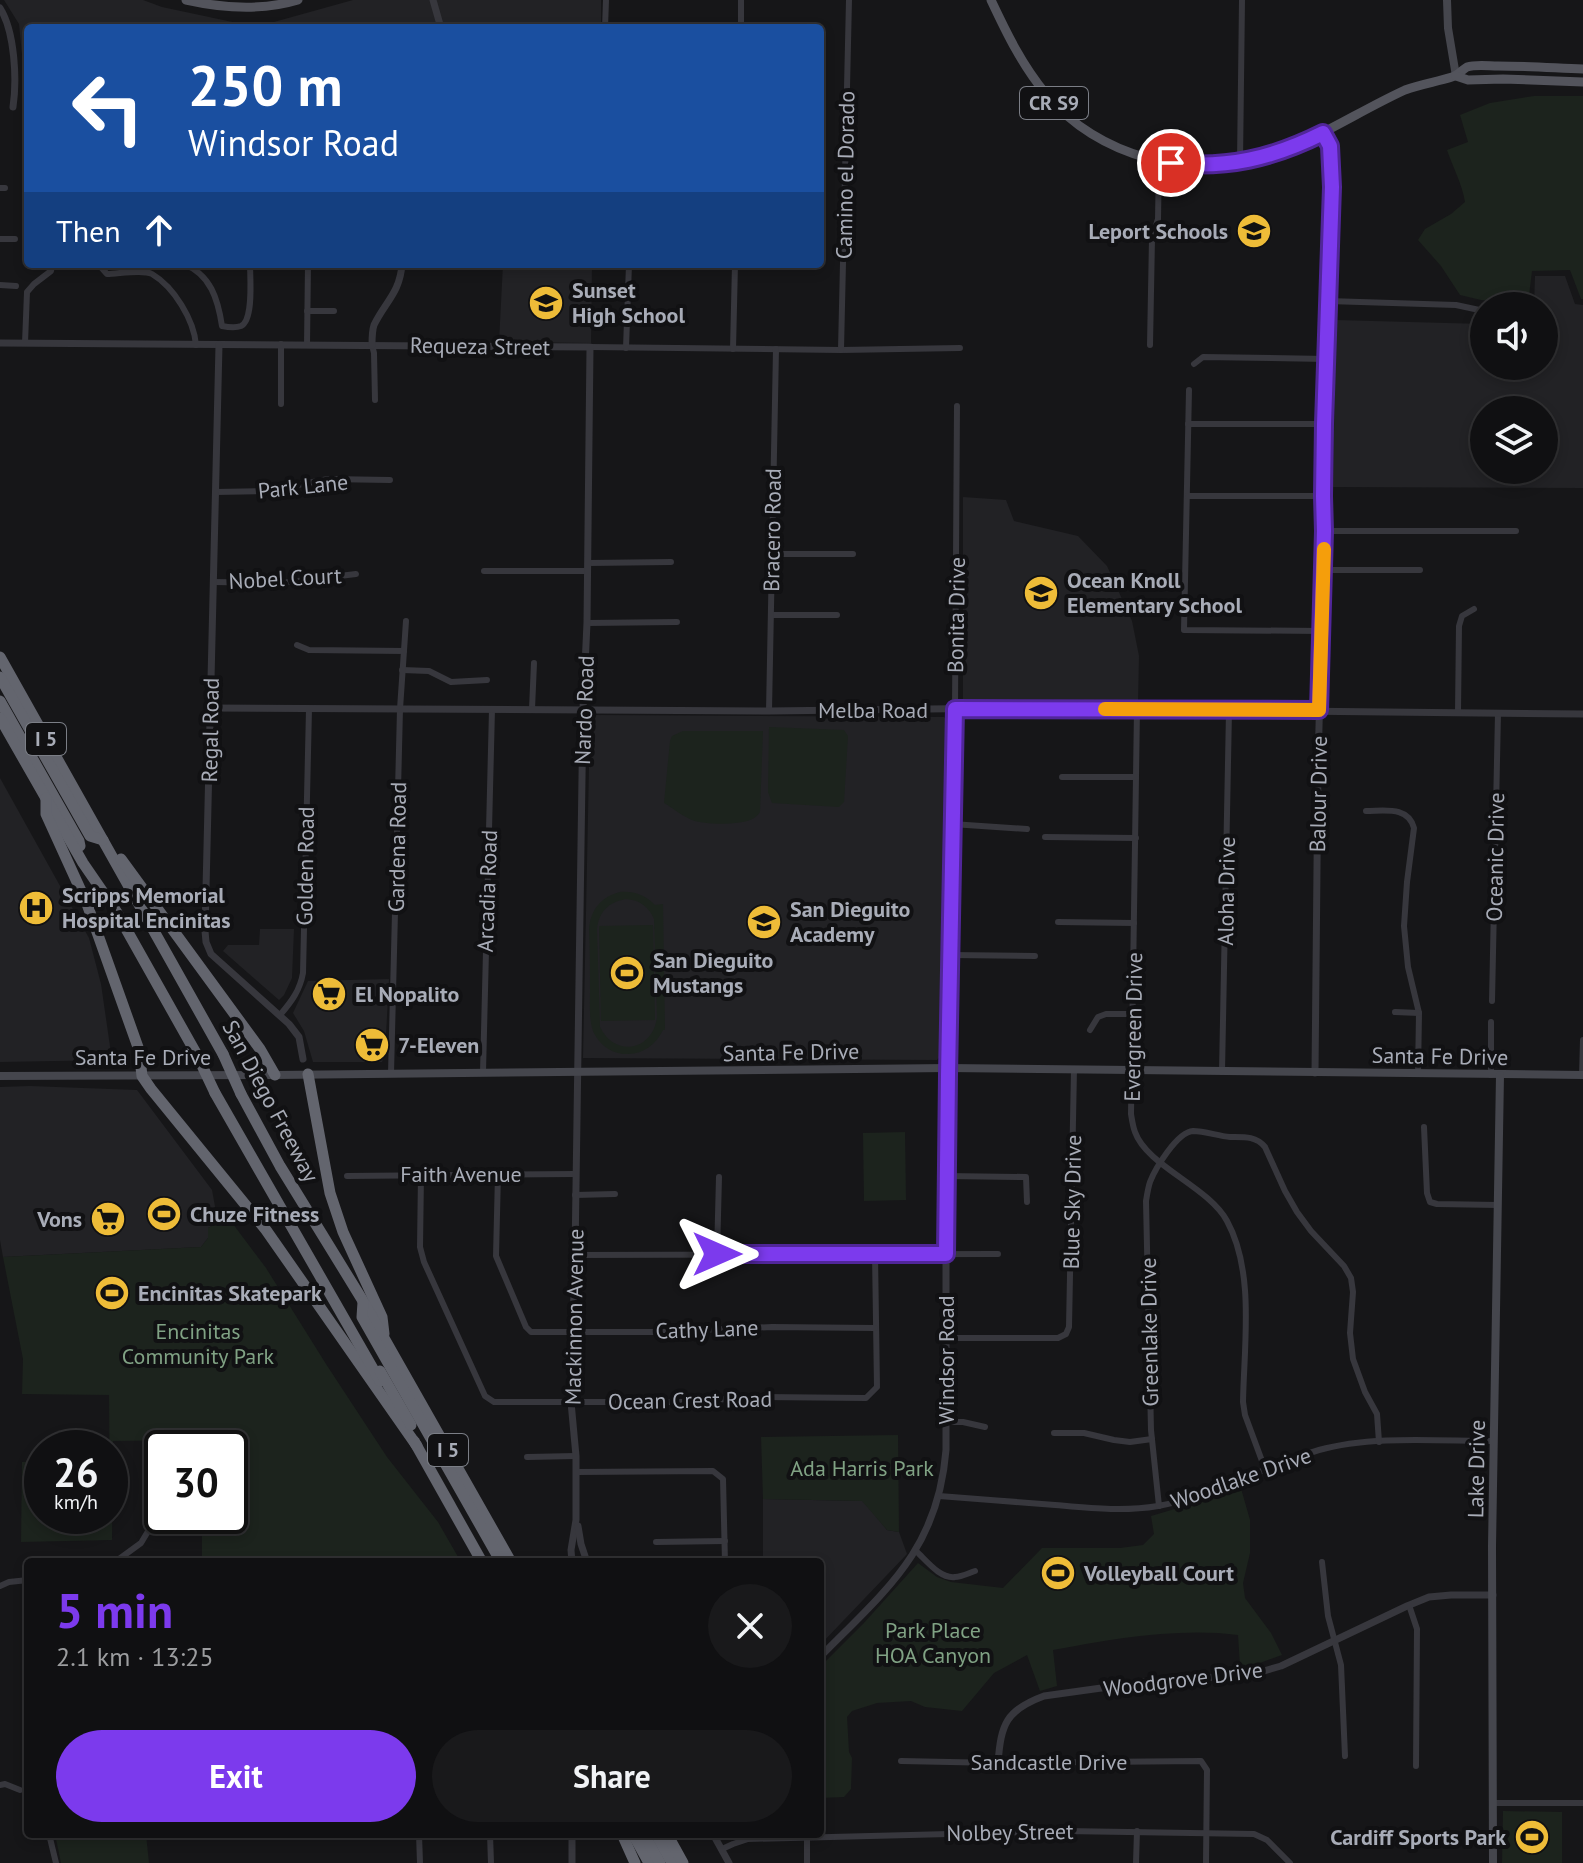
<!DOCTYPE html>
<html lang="en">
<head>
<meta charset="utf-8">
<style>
  body { margin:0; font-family:"PT Sans",sans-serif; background:#19191b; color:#f1f3f6; height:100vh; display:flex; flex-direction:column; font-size:30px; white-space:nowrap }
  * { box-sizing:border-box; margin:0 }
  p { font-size:26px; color:#9c9d9f }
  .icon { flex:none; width:44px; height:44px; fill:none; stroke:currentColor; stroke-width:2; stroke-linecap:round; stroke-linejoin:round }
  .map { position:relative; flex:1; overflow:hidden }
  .side { position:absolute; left:24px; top:1558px; width:800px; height:280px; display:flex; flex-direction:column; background:#101012; border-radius:8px; box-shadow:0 4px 12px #0003,0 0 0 2px #303032 }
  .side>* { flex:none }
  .guide { position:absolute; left:24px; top:24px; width:800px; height:244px; border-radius:8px; box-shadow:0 4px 12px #0003,0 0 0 2px #303032; background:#1a4fa0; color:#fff; overflow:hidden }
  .controls { position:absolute; left:1470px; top:292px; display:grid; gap:16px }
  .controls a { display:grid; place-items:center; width:88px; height:88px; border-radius:50%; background:#101012; box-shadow:0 4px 12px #0003,0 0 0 2px #303032; font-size:40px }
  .speed { position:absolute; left:24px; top:1430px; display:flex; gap:16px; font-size:40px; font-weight:700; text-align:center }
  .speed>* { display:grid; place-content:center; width:104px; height:104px; border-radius:50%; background:#101012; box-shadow:0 4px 12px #0003,0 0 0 2px #303032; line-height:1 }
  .speed small { font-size:20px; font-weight:400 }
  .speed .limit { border:4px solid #111; border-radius:12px; background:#fff; color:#111 }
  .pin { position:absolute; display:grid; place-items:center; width:68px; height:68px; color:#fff; margin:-34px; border:4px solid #fff; border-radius:50%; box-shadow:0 2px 8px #0007 }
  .me { position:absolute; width:88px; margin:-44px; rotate:90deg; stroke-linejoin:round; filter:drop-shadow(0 0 6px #0008) }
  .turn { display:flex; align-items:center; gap:28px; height:168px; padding:0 32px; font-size:36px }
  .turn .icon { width:104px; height:104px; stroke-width:2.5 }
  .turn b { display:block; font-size:56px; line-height:68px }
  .then { display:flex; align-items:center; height:76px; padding:0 32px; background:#0003; gap:16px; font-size:30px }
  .round { display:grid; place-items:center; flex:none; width:84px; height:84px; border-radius:42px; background:#19191b }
  .summary { display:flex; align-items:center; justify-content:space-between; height:136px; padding:0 32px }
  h1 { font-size:48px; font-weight:600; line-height:60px; color:#7c3aed }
  .button { display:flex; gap:16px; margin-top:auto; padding:16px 32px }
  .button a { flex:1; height:92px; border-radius:48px; background:#7c3aed; color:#fff; font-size:32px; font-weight:600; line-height:92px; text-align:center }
  .button a+a { background:#19191b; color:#f1f3f6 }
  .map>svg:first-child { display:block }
  .built { fill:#222225; fill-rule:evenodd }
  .green { fill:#1c231d; fill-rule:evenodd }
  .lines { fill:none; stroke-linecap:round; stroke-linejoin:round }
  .minor { stroke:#37373d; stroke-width:6 }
  .tertiary { stroke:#37373d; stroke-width:7 }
  .secondary { stroke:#45464d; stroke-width:8 }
  .primary { stroke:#53545c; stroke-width:9 }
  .motorway { stroke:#63656e; stroke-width:11 }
  .motorway-bridge { stroke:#63656e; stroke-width:11 }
  .route-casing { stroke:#51269a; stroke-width:20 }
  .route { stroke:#7c3aed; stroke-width:14 }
  .slow { stroke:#f59e0b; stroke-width:14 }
  .labels { text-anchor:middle; stroke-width:8; stroke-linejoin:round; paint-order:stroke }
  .shield { fill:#111113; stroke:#7b7e86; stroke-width:2 }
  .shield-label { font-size:20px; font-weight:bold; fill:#a8acb7 }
  .street-label { font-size:22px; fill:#a8acb7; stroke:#111113 }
  .poi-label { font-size:22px; font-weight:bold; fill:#a8acb7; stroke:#111113; text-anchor:start }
  .park-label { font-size:22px; fill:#80a284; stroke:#111113 }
</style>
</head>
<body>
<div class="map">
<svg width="1583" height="1863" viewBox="0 0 1583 1863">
  <rect width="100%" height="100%" fill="#161618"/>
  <g class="built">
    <path d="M4,0h139l19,7 94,20 97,-27h248v28h-573v57h-3l-6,-61z"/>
    <path d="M503,264h89l-1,79 -92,-1z"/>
    <path d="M1535,276h30l10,28 8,1v183l-250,-1 3,-167 148,4v42h60v-60h-10zM1484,410h60v60h-60z"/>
    <path d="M963,497l43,3 8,21 64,15 29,30 25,55 7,35 -1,47 -175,-1z"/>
    <path d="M594,715l350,2 4,4 -5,147 -1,186 -5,6 -354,-2 7,-339z"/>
    <path d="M0,778l89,160 12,46 11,76 -112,2z"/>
    <path d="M260,929h34l-2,49 -8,17 -5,5 -56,-49 5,-6h31z"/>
    <path d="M389,979l-4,75 -3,8h-69l-9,-31 -11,-18 15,-32z"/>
    <path d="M30,1086l107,4 75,100 6,33 -10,5v10l-7,9 -198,10 -3,-17v-153z"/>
    <path d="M763,1499l100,2 24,29 12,2 8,22 -87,91v-83h-57z"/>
  </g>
  <g class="green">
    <path d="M1534,96h49v203h-2l-11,-29 -38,1 -4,33 -47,-4 -21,-5 -19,-29 -23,-26 7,-11 26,-15 14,-12c-3,-19 -12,-34 -18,-52l21,-8 -8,-27 30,-12z"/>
    <path d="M769,727l75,3 4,6 -4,66 -5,5 -67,-4 -4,-11z"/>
    <path d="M683,731h80l-3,81c-3,4 -5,6 -10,8 -14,5 -44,5 -58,0 -10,-4 -19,-12 -28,-17l6,-62 2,-5z"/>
    <path d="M620,892c14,-1 25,3 35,13l8,-1 2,126h-2c-7,14 -19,24 -35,24 -15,1 -29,-9 -35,-23 -4,-12 -3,-26 -3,-38 0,-22 0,-43 -1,-64 2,-20 12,-32 31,-37zM626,899c14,1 23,8 28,20l3,98c-4,34 -42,41 -57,10l-3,-98c2,-18 12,-27 29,-30z"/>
    <path d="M653,925l2,95 -54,1 -2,-95z"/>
    <path d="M905,1132l1,68 -42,1 -1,-68z"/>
    <path d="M218,1223l15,1 33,44 60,96 61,93 51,65 23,40h-259v-46h28v-68h-28l-5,-8 -84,1 -1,99 -91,2 1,-80 20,-1v55h68l-1,-121 -87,-1 1,-35 -20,-102 198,-10 7,-9v-10z"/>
    <path d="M898,1435l1,97 -12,-2 -25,-29 -99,-2 -2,-62z"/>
    <path d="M1240,1485l10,35v33l-7,30 2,15 26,35 11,22 -25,9 -17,2 -2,-31c-57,-8 -128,4 -185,15l4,36 -17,5 -13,-36 -33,18 -32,38 -37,-4 -14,-6 -34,2 -25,8 -5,6 2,35 3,6 -1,31 -7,8 -24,1v-131l43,-43 55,-61 19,14 14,5 52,6 39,-40h78l23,-3 11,-11 -3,-18 44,-13z"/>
    <path d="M1503,1811l59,1v51h-60z"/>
    <path d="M55,1834h91l3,29h-88z"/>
  </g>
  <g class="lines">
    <g class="minor">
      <path d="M605,28l1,-28"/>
      <path d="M741,28v-28"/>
      <path d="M1240,162l2,-162"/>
      <path d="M0,188h5"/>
      <path d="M0,239h15"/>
      <path d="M98,264l9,10c11,0 36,-5 45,0 22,13 42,46 44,71"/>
      <path d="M183,264c28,10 35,36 39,62 5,1 14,2 19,0 13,-6 9,-49 9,-62"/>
      <path d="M308,264l26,1"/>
      <path d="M0,285l16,1"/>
      <path d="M1328,301l128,4 28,6"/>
      <path d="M307,311h27"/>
      <path d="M25,343l2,-51 7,-8 17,-13 1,-5"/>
      <path d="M307,345l1,-81"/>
      <path d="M372,345l2,8 1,47"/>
      <path d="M1150,345l2,-107 6,-19 1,-58"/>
      <path d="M590,347l251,3 119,-2"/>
      <path d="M626,348l3,-84"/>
      <path d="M733,349l2,-85"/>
      <path d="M841,350l8,-350"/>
      <path d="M1194,364l9,-7 124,2"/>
      <path d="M1189,390l-5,240 138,1"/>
      <path d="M281,404v-60"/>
      <path d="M1188,424h136"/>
      <path d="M216,492l51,-1 61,-12 62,1"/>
      <path d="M1188,496h135"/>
      <path d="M1324,531h192"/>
      <path d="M772,554h81"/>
      <path d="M588,563l83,-1"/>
      <path d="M1324,570h96"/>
      <path d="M484,571h104"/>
      <path d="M214,582l67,1 75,-9"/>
      <path d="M771,615h66"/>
      <path d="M587,623l90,-1"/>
      <path d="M297,645l12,5 95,1"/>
      <path d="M402,670l27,1 22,11 36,-2"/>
      <path d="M532,709l2,-46"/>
      <path d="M955,709l2,-303"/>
      <path d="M1137,709l-6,405c1,6 2,13 4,18 12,34 74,55 92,89 28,51 17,124 16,181l2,13 20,54"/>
      <path d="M769,711l7,-362"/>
      <path d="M1458,712l1,-86 3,-10 12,-7"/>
      <path d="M1062,777h74"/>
      <path d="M1366,811c19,0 42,-5 48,17l-7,54 -3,44 4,41 11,46 -1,61"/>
      <path d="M952,824l75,5"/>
      <path d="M1045,837l91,1"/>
      <path d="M1058,922l76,1"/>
      <path d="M950,955l85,1"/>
      <path d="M1492,1001l6,-288"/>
      <path d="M1395,1012l24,1"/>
      <path d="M280,1015c12,-14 20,-25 23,-42l6,-264"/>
      <path d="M1090,1030l8,-13 8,-3h27"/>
      <path d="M483,1072l9,-363"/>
      <path d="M1222,1072l7,-361"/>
      <path d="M391,1074l9,-365 6,-88"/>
      <path d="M1491,1075v-53"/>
      <path d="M1582,1075l1,-35"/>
      <path d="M1424,1127l3,66 3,9 7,2 61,1"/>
      <path d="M421,1174l-1,73 4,15 61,134 9,6h194l64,-5 114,1 11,-11 -2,-133"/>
      <path d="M498,1174l-2,82 30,71 5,5h129l112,-5 103,1"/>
      <path d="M347,1176l228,-2"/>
      <path d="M946,1176l80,1 1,25"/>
      <path d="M575,1195l40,-1"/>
      <path d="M717,1254l2,-77"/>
      <path d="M575,1255l423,-1"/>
      <path d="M946,1338h112l8,-4 3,-7 5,-258"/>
      <path d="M946,1422h17l22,5"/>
      <path d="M1054,1433h30l30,7 16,2 22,-3"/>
      <path d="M527,1457l49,-1"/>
      <path d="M576,1472l137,-1 10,8 2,83"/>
      <path d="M939,1496c39,3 77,6 116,9 34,3 68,7 103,1 56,-10 107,-40 161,-56 52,-15 121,-9 175,-9"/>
      <path d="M1159,1506l-8,-76 -5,-229c1,-6 2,-13 4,-19 5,-13 27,-50 43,-51 12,0 25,5 37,6 14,0 26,-1 35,10l20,44 12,21 14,19 33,35 7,12 2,14 -3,41 3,26 12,33 12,22 2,28"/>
      <path d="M656,1542l69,-1"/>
      <path d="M916,1551c10,9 24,28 39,26 6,0 14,-4 20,-6"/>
      <path d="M115,1562l26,-19 15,-25"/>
      <path d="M1322,1562l6,54 13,49 4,91"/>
      <path d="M0,1586l9,-4 19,-2"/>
      <path d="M1409,1605l8,24 -1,137"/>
      <path d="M901,1761l97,2 203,-2 6,9 -1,93"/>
      <path d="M0,1785l5,-1 15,6"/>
      <path d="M1494,1803h89"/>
      <path d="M49,1834l7,29"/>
      <path d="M419,1834l1,29"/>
      <path d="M490,1834l1,29"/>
      <path d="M807,1837v26"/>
      <path d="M722,1849l11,-5 15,-5 317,-8 189,3 13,6 23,23"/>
      <path d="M1136,1863l1,-32"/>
    </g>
    <g class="tertiary">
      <path d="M433,0l8,28"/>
      <path d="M0,8c15,24 17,72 13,99"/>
      <path d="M0,343l590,4 -3,276 -4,86 -8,546 -4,147 5,54v64l-5,30 1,12"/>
      <path d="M219,345l-14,586 1,11 5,12 78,70 10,13 4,22"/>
      <path d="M372,345c0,-7 0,-14 2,-20 11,-23 26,-32 28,-61"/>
      <path d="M211,708l558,3 239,-3 575,6"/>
      <path d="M1315,1073l3,-307 6,-235 -1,-35 1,-72 8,-237 -2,-41 -7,-13"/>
      <path d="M578,1526l3,18 6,18"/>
      <path d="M820,1657c66,-67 118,-107 126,-207v-276l9,-465"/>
      <path d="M998,1763c3,-39 8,-53 46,-67l129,-18 60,-1 24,-4 24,-7 126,-60 22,-9 22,-2h42"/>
      <path d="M572,1834v29"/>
      <path d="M713,1834l16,29"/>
    </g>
    <g class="secondary">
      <path d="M1447,0l1,28 8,48"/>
      <path d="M0,1076l275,-1 673,-7 635,7"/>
      <path d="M1493,1863l-1,-317 8,-471"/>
    </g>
    <g class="primary">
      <path d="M186,0c36,8 76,11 112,0"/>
      <path d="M991,0c16,34 31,65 55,94 51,63 145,87 222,62 49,-16 91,-45 137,-66 16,-6 31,-8 47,-13 6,-2 10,-7 15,-10 9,-3 22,-1 31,-1 28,0 57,2 85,3"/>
      <path d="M1456,76l12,4 35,-1 80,3"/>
    </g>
    <g class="motorway">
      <path d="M0,657l223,397"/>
      <path d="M0,677l90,159 13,4"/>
      <path d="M0,701l79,140 1,5"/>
      <path d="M0,718l83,145 33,48 81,144"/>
      <path d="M46,798v16l41,90 52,146 3,26 9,13 115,141 151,216"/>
      <path d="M121,859l139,190 15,26"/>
      <path d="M308,1074l22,119 13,39 39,85 2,17"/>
      <path d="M215,1093l165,288"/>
      <path d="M241,1094l39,72 83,135 148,261"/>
      <path d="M363,1302l-1,15 139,245"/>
      <path d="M380,1371l31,54"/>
      <path d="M414,1441l68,121"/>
      <path d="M622,1834l13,29"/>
      <path d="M633,1834l16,29"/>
      <path d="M644,1834l16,29"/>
      <path d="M656,1834l16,29"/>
      <path d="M667,1834l16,29"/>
    </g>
    <g class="motorway-bridge">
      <path d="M223,1054l18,40"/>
      <path d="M197,1055l18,38"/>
    </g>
  </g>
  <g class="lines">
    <g class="route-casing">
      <path id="route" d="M717,1254h229l2,-179 7,-366 364,1 5,-179 -1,-35 1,-72 8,-237 -2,-41 -7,-13c-50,25 -96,36 -152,30"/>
    </g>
    <use href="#route" class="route"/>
    <path class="slow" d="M1105,709l214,1 5,-161"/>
  </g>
  <defs>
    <g id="school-disc" transform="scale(1.8)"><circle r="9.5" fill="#eebc38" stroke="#111113"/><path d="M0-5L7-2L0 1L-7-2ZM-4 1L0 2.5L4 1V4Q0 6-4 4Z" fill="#111"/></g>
    <g id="hospital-disc" transform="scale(1.8)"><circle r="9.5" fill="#eebc38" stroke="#111113"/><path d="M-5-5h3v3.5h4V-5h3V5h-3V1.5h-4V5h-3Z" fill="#111"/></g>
    <g id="stadium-disc" transform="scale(1.8)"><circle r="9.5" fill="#eebc38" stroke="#111113"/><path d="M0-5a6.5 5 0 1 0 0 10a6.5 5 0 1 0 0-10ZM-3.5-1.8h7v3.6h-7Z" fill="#111"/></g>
    <g id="supermarket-disc" transform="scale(1.8)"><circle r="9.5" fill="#eebc38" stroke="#111113"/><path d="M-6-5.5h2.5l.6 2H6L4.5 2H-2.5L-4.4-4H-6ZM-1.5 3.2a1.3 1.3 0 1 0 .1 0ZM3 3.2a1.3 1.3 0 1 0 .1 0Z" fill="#111"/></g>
  </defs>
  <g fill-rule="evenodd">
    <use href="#school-disc" x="1254" y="231"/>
    <use href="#school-disc" x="546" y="303"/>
    <use href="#school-disc" x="1041" y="593"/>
    <use href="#hospital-disc" x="36" y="908"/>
    <use href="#school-disc" x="764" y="922"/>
    <use href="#stadium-disc" x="627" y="973"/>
    <use href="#supermarket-disc" x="329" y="994"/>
    <use href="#supermarket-disc" x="372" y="1045"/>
    <use href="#stadium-disc" x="164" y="1214"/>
    <use href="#supermarket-disc" x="108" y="1219"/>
    <use href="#stadium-disc" x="112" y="1293"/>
    <use href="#stadium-disc" x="1058" y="1573"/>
    <use href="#stadium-disc" x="1532" y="1837"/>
  </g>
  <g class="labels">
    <g class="shield">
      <rect x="1020" y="87" width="68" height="32" rx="6"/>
      <rect x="26" y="723" width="40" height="32" rx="6"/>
      <rect x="428" y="1434" width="40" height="32" rx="6"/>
    </g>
    <g class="shield-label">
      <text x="1054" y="110">CR S9</text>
      <text x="46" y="746">I 5</text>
      <text x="448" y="1457">I 5</text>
    </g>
    <g class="street-label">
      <text transform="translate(845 175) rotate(-89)" y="8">Camino el Dorado</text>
      <text transform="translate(480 346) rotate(1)" y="8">Requeza Street</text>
      <text transform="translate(303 486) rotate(-6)" y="8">Park Lane</text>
      <text transform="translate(772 530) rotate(-89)" y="8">Bracero Road</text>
      <text transform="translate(285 578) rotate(-3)" y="8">Nobel Court</text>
      <text transform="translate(956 615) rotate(-89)" y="8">Bonita Drive</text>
      <text transform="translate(584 710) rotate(-88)" y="8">Nardo Road</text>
      <text x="873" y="718">Melba Road</text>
      <text transform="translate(210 730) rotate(-89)" y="8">Regal Road</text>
      <text transform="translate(1318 794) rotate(-89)" y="8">Balour Drive</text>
      <text transform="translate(397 847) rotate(-89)" y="8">Gardena Road</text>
      <text transform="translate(1495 857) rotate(-89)" y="8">Oceanic Drive</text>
      <text transform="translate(305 866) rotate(-89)" y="8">Golden Road</text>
      <text transform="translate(487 891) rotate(-88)" y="8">Arcadia Road</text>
      <text transform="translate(1226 891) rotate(-89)" y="8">Aloha Drive</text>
      <text transform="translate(1133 1027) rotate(-89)" y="8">Evergreen Drive</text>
      <text transform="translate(791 1052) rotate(-1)" y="8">Santa Fe Drive</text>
      <text transform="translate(1440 1056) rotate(1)" y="8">Santa Fe Drive</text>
      <text x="143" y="1065">Santa Fe Drive</text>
      <text transform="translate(271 1101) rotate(62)" y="8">San Diego Freeway</text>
      <text x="461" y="1182">Faith Avenue</text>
      <text transform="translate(1072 1202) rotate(-89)" y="8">Blue Sky Drive</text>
      <text transform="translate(574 1317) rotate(-89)" y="8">Mackinnon Avenue</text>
      <text transform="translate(707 1329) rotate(-2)" y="8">Cathy Lane</text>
      <text transform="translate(1149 1332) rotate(-91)" y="8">Greenlake Drive</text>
      <text transform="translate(946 1360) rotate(-90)" y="8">Windsor Road</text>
      <text transform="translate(690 1400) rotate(-1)" y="8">Ocean Crest Road</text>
      <text transform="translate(1476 1469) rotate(-89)" y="8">Lake Drive</text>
      <text transform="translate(1241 1478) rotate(-19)" y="8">Woodlake Drive</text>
      <text transform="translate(1183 1679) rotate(-7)" y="8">Woodgrove Drive</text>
      <text x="1049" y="1770">Sandcastle Drive</text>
      <text transform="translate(1010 1832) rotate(-1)" y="8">Nolbey Street</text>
    </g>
    <g class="poi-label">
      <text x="1228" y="239" text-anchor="end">Leport Schools</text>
      <text x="572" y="298">Sunset<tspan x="572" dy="25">High School</tspan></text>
      <text x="1067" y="588">Ocean Knoll<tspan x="1067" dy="25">Elementary School</tspan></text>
      <text x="62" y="903">Scripps Memorial<tspan x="62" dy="25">Hospital Encinitas</tspan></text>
      <text x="790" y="917">San Dieguito<tspan x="790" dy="25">Academy</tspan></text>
      <text x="653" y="968">San Dieguito<tspan x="653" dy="25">Mustangs</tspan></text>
      <text x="355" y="1002">El Nopalito</text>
      <text x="398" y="1053">7-Eleven</text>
      <text x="190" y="1222">Chuze Fitness</text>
      <text x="82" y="1227" text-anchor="end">Vons</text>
      <text x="138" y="1301">Encinitas Skatepark</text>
      <text x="1084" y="1581">Volleyball Court</text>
      <text x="1506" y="1845" text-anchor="end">Cardiff Sports Park</text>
    </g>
    <g class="park-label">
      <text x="198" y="1339">Encinitas<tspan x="198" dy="25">Community Park</tspan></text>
      <text x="862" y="1476">Ada Harris Park</text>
      <text x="933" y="1638">Park Place<tspan x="933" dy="25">HOA Canyon</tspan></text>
    </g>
  </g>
</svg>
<div class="controls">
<a><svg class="icon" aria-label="sound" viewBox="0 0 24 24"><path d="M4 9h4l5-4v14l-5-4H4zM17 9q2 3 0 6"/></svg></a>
<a><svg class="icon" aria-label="layers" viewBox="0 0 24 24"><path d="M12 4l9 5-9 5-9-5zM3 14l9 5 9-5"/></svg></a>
</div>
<div class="speed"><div>26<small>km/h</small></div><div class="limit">30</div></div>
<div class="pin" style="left:1171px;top:163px;background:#d93025"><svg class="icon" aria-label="arrive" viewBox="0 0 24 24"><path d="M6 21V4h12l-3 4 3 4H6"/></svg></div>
<svg class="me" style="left:717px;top:1254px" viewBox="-20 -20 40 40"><path d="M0-17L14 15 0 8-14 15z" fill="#7c3aed" stroke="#fff" stroke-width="4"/></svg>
<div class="guide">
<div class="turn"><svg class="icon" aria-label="left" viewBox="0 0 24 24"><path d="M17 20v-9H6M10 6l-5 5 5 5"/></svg><div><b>250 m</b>Windsor Road</div></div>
<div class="then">Then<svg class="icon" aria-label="ahead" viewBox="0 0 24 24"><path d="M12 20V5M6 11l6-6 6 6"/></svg></div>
</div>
<section class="side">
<div class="summary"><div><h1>5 min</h1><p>2.1 km · 13:25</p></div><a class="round"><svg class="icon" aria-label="close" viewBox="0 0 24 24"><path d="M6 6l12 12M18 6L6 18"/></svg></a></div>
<div class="button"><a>Exit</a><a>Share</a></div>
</section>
</div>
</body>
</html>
